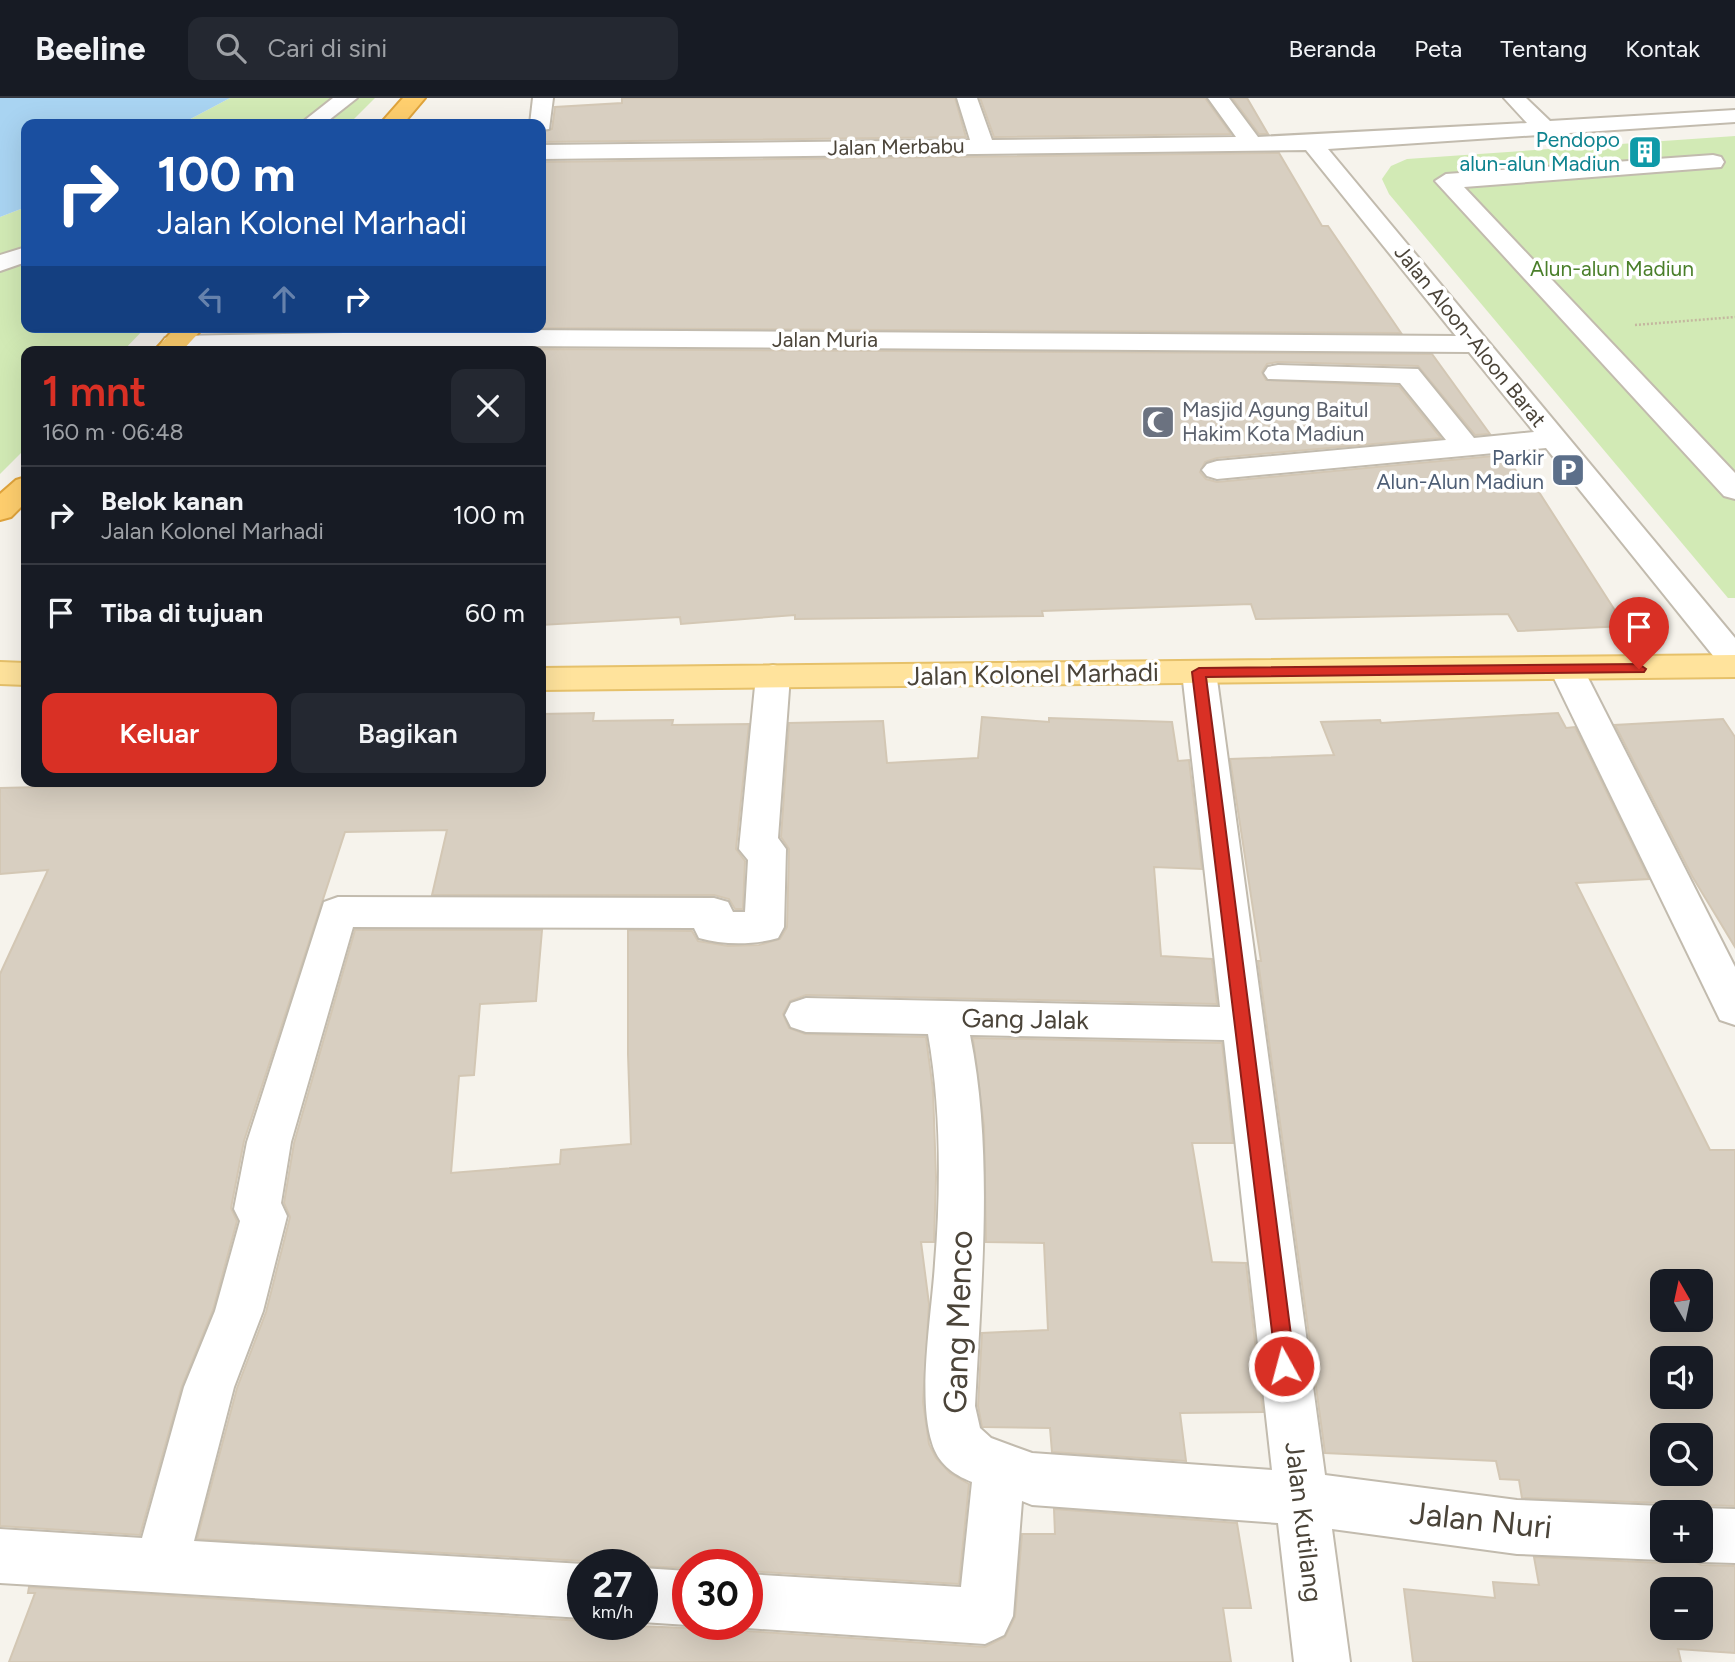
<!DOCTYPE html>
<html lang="id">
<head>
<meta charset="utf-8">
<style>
  body { margin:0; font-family:Figtree,sans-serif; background:#242831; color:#f1f3f6; height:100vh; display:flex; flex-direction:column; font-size:26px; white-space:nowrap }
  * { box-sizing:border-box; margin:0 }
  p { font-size:23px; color:#9ea1a6 }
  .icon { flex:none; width:38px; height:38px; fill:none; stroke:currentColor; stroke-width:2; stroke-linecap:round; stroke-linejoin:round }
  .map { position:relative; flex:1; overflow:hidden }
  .side { position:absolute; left:21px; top:248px; width:525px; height:441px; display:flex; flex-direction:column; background:#171b24; border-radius:14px; box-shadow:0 7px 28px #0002 }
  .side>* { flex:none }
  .banner { position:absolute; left:21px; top:21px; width:525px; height:214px; border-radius:14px; box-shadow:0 7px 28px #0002; background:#1a4fa0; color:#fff; overflow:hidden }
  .needle { width:46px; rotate:351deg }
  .fabs { position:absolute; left:1650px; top:1171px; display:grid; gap:14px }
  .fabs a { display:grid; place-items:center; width:63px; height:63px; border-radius:14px; background:#171b24; box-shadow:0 7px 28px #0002; font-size:35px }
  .speed { position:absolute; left:567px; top:1451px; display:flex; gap:14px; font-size:35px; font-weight:700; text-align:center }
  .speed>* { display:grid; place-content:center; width:91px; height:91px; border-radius:50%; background:#171b24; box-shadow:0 7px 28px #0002; line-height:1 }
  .speed small { font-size:18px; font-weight:400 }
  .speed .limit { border:10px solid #d22; background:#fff; color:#111 }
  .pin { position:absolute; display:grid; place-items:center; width:60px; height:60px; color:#fff; margin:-72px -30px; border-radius:50% 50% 50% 0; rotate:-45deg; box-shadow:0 0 7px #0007 }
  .pin .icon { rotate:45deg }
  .me { position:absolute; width:77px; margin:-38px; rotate:353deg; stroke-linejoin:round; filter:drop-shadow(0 0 5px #0008) }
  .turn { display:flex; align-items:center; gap:24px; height:147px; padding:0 21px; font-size:32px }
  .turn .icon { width:91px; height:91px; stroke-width:2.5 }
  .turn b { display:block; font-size:49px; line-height:60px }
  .lanes { display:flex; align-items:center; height:66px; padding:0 21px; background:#0003; justify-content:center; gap:35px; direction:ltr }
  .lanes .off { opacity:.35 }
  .round { display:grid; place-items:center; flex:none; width:74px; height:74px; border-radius:14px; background:#242831 }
  .overview { display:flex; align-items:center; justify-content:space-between; height:119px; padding:0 21px }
  h1 { font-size:42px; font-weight:600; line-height:52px; color:#d93025 }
  .cta { display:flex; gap:14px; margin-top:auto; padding:14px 21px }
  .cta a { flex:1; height:80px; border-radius:14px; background:#d93025; color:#fff; font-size:28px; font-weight:600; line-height:80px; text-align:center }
  .cta a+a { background:#242831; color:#f1f3f6 }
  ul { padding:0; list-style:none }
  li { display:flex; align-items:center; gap:21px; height:98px; padding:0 21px; border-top:2px solid #363941 }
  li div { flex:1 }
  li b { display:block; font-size:26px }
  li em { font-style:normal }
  header { display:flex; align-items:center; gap:42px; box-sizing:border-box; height:98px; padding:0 35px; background:#171b24; border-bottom:2px solid #363941 }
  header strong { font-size:33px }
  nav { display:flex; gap:38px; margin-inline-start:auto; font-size:24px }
  .search { width:490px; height:63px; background:#242831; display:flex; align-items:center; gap:18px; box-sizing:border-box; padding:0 24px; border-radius:14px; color:#9ea1a6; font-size:26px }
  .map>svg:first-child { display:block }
  .green { fill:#d2eab5 }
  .water { fill:#a9d4f2 }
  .building { fill:#d8cfc1; stroke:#d3c7b4; stroke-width:2; fill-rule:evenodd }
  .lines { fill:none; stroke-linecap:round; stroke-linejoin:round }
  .minor-casing { stroke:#c2bbae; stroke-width:4 }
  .major-casing { stroke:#e6c16a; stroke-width:4 }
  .highway-casing { stroke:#e0a43c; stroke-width:4 }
  .path { stroke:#c4b79f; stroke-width:2.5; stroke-dasharray:2 2; stroke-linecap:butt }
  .minor { fill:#fff; fill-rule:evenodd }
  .major { fill:#ffe39c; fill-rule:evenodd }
  .highway { fill:#ffcf6e; fill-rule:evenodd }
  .route { fill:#d93025; stroke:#8d1f18; stroke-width:2 }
  .labels { text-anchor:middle; stroke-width:7; stroke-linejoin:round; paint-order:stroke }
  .far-culture-label { font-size:21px; fill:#0d838f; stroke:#fff; text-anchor:end }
  .far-street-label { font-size:21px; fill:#4b4439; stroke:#fff }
  .far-park-label { font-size:21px; fill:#4a7f2a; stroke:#fff }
  .far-worship-label { font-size:21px; fill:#5b616d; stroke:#fff; text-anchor:start }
  .far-service-label { font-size:21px; fill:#4e5e75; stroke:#fff; text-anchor:end }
  .street-label { font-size:26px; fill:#4b4439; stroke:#fff }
  .near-street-label { font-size:32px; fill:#4b4439; stroke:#fff }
</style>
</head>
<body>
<header>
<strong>Beeline</strong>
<div class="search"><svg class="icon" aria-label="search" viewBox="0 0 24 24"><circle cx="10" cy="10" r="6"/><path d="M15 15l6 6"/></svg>Cari di sini</div>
<nav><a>Beranda</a><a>Peta</a><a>Tentang</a><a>Kontak</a></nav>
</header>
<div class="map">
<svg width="1735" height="1564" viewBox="0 0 1735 1564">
  <rect width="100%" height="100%" fill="#f6f3ec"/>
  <g class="green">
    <path d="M230,0h145l-26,26h-168z"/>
    <path d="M1735,38v462h-7l-339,-404 -7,-15 9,-13 16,-7z"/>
    <path d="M26,109v120h120l-24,25h-96v96l-26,26v-257z"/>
  </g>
  <path class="water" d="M0,0h230l-49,26h-155v83l-26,10z"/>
  <g class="building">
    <path d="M622,0h333l11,39 -425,5v-10l11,-3 3,-22 67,-4z"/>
    <path d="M980,0h225l26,36 -237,3z"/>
    <path d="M1232,0h15l21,36h-9z"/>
    <path d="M1279,55l43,73h6l73,107 -860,-5v-166z"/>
    <path d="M541,251l891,5 58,80 -15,1 -57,-69 -141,-4 -10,2 -5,8 4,8 133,6 42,52 -224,20 -12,4 -5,10 6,7 11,3 287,-27 26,34h7l88,137 -107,5 -10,-17 -252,5 -5,-15 -209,7 1,5 -248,3v-4l-114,9 -1,-7 -139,8z"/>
    <path d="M594,615l-1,8 80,-1 -1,5 77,-1 -13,125 9,12 -2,48h-8l-6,-10 -15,-4h-282l15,-65 -102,2 -101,309 -13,67 6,13 -24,89 -31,76 -42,149 -140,-9v-552l48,-104 -48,4v-86l254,-6h287v-68z"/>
    <path d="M1558,615l8,15 9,-1 74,152 -73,4 134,267h25v356l-34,-1 -11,7h-12l-16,-9 -140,-5 -3,-18 -19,-1 -4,-18 -171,-8 -67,-492h3l-31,-202 104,-4 -13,-33 59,-2 1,3zM1662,1183h39v39h-39zM1662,1260h39v38h-39zM1662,1337h39v39h-39z"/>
    <path d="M982,619l67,5v-4l123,4 6,39 11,-1 13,109 -48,-2 7,89 51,3 5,45 -411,-9 -16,6 -7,13 6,14 16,6 121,3 7,53 3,87 -2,65h-13l8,62 -6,98 6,42 7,14 14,15 19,11 -10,100 -212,-13v-7h-59v4l-102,-4 -3,-3 -386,-22 40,-151 29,-76 24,-95 -6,-14 10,-60 61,-213h187l-6,71 -56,3 -6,71 -15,1 -8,97 109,-9 1,-14 70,-6 -3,-90v-124l64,1 6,10 30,5 31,-1 21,-6 7,-12 2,-78 -8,-12 8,-114 94,-2 4,42 91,-5z"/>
    <path d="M1723,621l12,18v210l-43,-71 -77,-151z"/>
    <path d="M973,940l249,5 11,100h-41l20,119 34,1 17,149 -83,1 6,48 -134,-9 -2,-24 -68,-1 -4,-21 4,-73 66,-3 -4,-87 -58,-1 -2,-116z"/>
    <path d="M1054,1411l183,14 14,85h-28l8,54h-1222l26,-69h-7l1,-6 554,34v3l105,4 6,-4h39l14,7 238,16 20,-10 10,-20 7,-83h33z"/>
    <path d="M1681,1456l20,11 34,1v87l-57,-4 3,13h-268l-9,-73 91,9 -2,-16 46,3 -5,-28 128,6zM1662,1491h39v39h-39z"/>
  </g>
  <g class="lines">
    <g class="minor-casing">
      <g id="minor">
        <path d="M333,0h24l-33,26h-24z"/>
        <path d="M533,0h20l-4,31 -8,1v-6h-11z"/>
        <path d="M957,0h20l15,42 244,-3 -28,-39h21l29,39 269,-14 -23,-25h22l24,23 185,-11v12l-407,27 407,489v33l-12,-3 -177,-220 -329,31 -10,-3 -5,-6 5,-6 10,-3 229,-21 -46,-57 -132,-4 -4,-6 4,-6 10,-2 140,4 56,69 60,-6 -65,-80 -950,-6 -346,6 -8,-2 -4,-6 4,-6 9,-2 345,-6 937,6 -150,-186 -765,9v-14l429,-5z"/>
        <path d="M1713,57l8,2 3,5 -3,5 -257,20 271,286v26l-11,-3 -289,-315 11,-7z"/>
        <path d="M26,149v15l-26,9v-16z"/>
        <path d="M1567,561l12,3 5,8 151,297v58l-15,-5 -170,-350 5,-8z"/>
        <path d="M1199,563l12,3 5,8 109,803 192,25 145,6 14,6h-14v38h39v-38h-9l9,-4 34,1v54l-34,-1 -20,-11 -19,9 -145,-6 -185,-25 18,133h-56l-16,-139 -246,-18 -10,-4 -9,115 -9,19 -19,9 -238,-16 -11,-4h11v-50l214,13 11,-105c-20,-8 -34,-19 -40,-39 -15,-48 0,-129 3,-180 6,-73 6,-157 -7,-229l-122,-2 -15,-5 -6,-12 6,-12 15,-5 414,9 -38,-335 5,-8zM970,937l254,5 48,430 -240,-17 -41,-15 -11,-10 -5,-22c6,-120 19,-253 -5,-371z"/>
        <path d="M773,567l12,3 5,8 -12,162 8,11 -2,78 -6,11c-24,7 -55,7 -79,0l-5,-10 -341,-1 -62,215 -10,61 6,13 -24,95 -29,76 -40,154 389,23v54l-583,-35v-54l142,9 42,-151 31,-76 25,-90 -6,-12 13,-67 77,-240 14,-5 376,1 14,4 5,10h12l3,-52 -9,-11 17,-173 5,-8z"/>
        <path d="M642,1470l46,3v53h3l-3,1 -46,-3z"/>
      </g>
    </g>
    <g class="major-casing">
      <g id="major">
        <path d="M1735,557v22l-1194,13v-22z"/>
        <path d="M0,564l26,1v22l-26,-1z"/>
      </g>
    </g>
    <g class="highway-casing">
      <g id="highway">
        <path d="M403,0h22l-22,26h-23z"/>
        <path d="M176,229h28l-23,25h-28z"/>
        <path d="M26,379v25l-15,15 -11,3v-26l16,-14z"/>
      </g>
    </g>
    <path class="path" d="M1635,227l100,-8"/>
    <use href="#minor" class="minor"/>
    <use href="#major" class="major"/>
    <use href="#highway" class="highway"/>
  </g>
  <path class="route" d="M1639,566l7,5 -2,3 -438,5 89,689 -3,7 -8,3 -7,-3 -85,-701 7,-4z"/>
  <defs>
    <g id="building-square" transform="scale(1.75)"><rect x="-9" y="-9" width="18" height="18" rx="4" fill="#0f9aa8" stroke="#fff"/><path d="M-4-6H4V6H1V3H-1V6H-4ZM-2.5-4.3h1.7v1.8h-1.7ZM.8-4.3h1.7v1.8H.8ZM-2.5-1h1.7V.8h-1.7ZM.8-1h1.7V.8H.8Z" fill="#fff"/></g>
    <g id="mosque-square" transform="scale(1.75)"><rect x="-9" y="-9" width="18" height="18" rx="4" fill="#6b7280" stroke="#fff"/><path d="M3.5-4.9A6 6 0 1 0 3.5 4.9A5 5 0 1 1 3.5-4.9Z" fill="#fff"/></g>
    <g id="parking-square" transform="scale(1.75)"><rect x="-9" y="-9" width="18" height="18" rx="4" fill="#5c6f8a" stroke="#fff"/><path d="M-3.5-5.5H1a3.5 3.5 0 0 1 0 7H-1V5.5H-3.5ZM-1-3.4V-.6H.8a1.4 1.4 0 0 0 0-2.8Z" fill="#fff"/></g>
  </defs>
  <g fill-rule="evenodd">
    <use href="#building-square" x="1645" y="54"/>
    <use href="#mosque-square" x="1158" y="324"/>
    <use href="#parking-square" x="1568" y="372"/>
  </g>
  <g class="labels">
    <g class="far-culture-label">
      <text x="1620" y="49">Pendopo<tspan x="1620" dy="24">alun-alun Madiun</tspan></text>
    </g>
    <g class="far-street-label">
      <text transform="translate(896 49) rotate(-1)" y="7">Jalan Merbabu</text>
      <text transform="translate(1470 238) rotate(51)" y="7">Jalan Aloon-Aloon Barat</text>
      <text x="825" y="249">Jalan Muria</text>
    </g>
    <g class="far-park-label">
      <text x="1612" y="178">Alun-alun Madiun</text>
    </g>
    <g class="far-worship-label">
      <text x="1182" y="319">Masjid Agung Baitul<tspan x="1182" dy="24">Hakim Kota Madiun</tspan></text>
    </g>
    <g class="far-service-label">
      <text x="1544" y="367">Parkir<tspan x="1544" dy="24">Alun-Alun Madiun</tspan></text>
    </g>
    <g class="street-label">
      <text transform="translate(1033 576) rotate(-1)" y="9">Jalan Kolonel Marhadi</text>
      <text transform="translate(1025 921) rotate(1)" y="9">Gang Jalak</text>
      <text transform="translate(1304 1424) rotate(83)" y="9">Jalan Kutilang</text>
    </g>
    <g class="near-street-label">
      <text transform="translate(958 1224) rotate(-88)" y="11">Gang Menco</text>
      <text transform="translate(1481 1422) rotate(6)" y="11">Jalan Nuri</text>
    </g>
  </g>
</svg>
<div class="fabs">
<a><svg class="needle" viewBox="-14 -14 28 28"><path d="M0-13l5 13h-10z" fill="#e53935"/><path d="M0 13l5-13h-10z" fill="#9ea1a6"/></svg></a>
<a><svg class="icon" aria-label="sound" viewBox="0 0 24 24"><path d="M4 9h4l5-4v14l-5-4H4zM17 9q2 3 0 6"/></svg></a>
<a><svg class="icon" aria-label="search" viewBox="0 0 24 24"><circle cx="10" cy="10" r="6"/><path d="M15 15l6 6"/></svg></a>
<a>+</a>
<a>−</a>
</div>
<div class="speed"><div>27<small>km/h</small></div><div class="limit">30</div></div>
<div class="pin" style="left:1639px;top:571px;background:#d93025"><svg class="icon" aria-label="arrive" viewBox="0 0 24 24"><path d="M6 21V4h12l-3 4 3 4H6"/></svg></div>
<svg class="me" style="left:1284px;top:1268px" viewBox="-20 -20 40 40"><circle r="17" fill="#d93025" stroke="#fff" stroke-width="3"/><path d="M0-11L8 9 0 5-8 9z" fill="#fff"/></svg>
<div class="banner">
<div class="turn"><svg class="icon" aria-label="right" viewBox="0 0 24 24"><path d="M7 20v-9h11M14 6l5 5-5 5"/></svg><div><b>100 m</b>Jalan Kolonel Marhadi</div></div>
<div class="lanes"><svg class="icon off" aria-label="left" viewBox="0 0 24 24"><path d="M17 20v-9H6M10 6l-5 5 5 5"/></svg><svg class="icon off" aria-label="ahead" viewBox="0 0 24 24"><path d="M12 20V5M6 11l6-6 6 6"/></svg><svg class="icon" aria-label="right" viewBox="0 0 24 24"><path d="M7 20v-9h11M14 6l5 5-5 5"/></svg></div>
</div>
<section class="side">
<div class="overview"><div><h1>1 mnt</h1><p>160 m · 06:48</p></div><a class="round"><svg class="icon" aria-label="close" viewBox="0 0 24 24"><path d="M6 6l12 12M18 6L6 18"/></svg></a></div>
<ul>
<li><svg class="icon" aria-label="right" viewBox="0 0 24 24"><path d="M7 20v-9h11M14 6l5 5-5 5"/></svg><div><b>Belok kanan</b><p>Jalan Kolonel Marhadi</p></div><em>100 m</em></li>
<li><svg class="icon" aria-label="arrive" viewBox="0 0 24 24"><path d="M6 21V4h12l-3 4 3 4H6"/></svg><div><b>Tiba di tujuan</b></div><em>60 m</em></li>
</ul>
<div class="cta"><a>Keluar</a><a>Bagikan</a></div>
</section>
</div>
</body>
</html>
